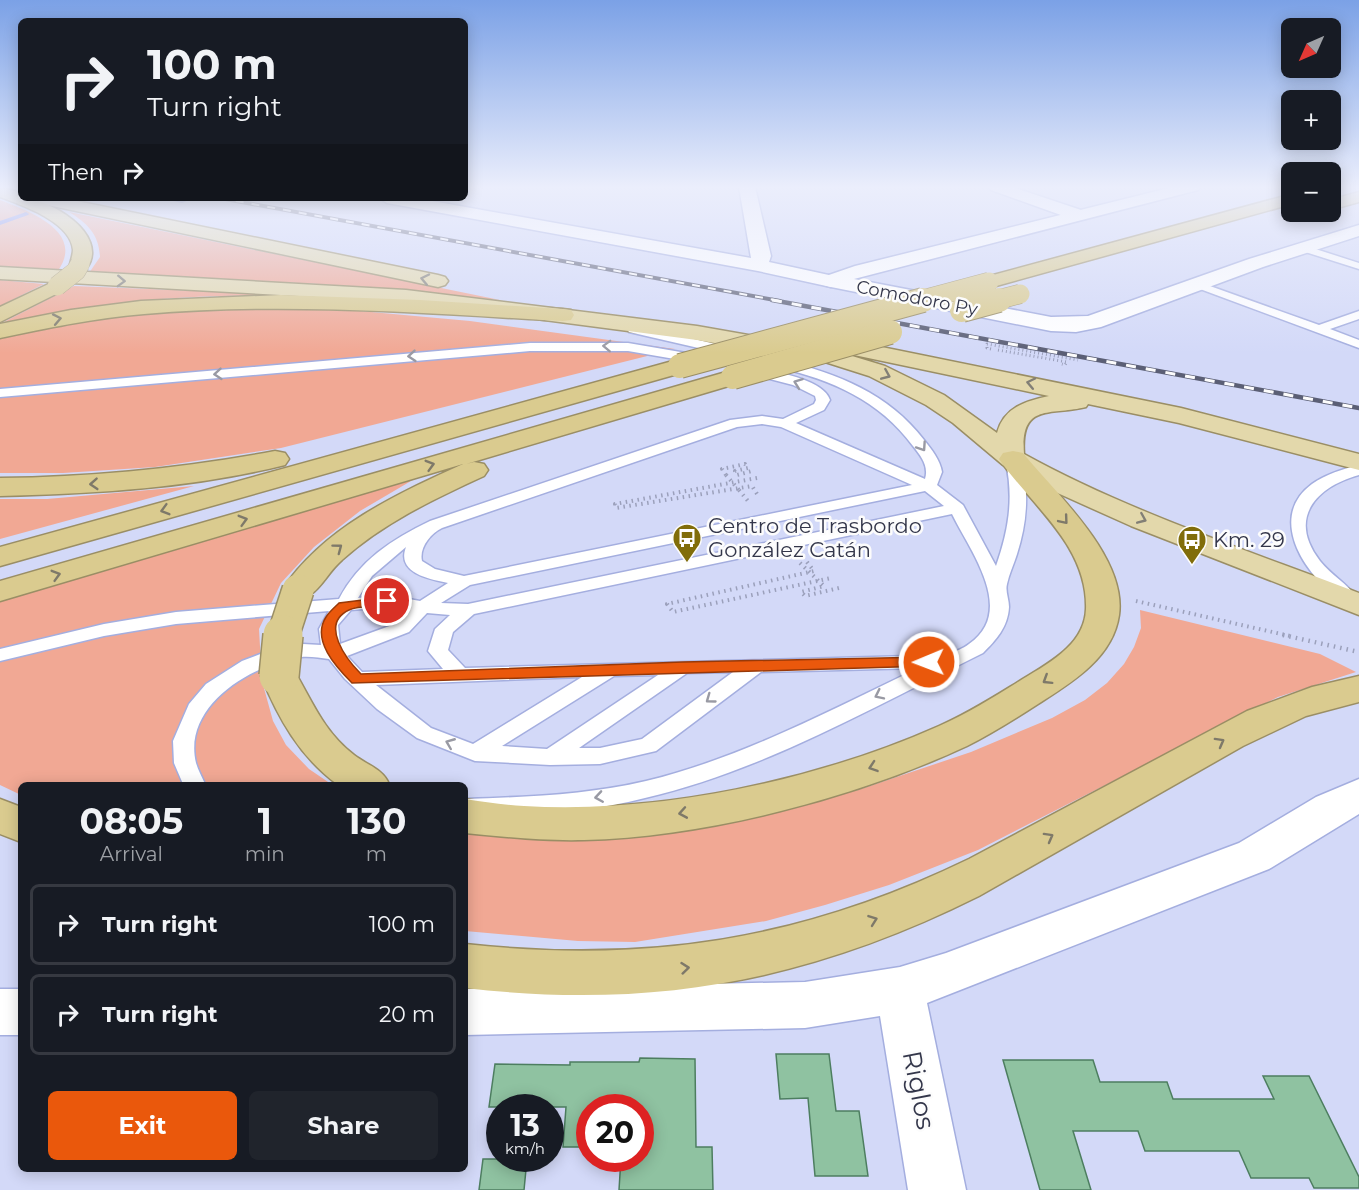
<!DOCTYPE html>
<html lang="en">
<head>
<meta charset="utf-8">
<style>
  body { margin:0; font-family:Montserrat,sans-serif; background:#20242c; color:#f1f3f6; height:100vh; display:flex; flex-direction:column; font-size:22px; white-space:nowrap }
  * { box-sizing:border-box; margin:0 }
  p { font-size:20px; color:#9ea1a6 }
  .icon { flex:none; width:33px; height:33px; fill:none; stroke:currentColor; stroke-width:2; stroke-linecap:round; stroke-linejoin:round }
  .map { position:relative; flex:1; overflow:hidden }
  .details { position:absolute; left:18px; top:782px; width:450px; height:390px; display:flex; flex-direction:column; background:#171b24; border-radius:9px; box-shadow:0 3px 15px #0003 }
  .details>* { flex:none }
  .banner { position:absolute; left:18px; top:18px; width:450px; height:183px; border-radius:9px; box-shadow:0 3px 15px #0003; background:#171b24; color:#f1f3f6; overflow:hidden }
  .needle { width:39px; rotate:225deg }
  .controls { position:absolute; left:1281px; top:18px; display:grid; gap:12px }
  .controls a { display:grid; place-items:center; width:60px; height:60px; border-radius:9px; background:#171b24; box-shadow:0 3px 15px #0003; font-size:30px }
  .speed { position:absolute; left:486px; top:1094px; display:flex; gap:12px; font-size:30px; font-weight:700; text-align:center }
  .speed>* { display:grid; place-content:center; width:78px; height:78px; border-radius:50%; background:#171b24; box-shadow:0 3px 15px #0003; line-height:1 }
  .speed small { font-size:15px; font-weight:400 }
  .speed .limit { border:9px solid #d22; background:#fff; color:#111 }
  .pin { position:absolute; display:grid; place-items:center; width:51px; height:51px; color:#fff; margin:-26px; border:3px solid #fff; border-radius:50%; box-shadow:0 2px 6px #0007 }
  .me { position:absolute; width:66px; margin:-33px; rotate:269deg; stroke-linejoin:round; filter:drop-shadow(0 0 4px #0008) }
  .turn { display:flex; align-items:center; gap:21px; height:126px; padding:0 30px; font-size:27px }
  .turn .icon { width:78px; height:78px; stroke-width:2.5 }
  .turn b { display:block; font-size:42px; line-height:51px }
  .then { display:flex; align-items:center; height:57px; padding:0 30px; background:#0003; gap:12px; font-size:22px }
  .eta { display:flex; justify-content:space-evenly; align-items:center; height:102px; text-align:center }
  .eta b { font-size:36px; font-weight:700; line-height:42px }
  .cta { display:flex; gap:12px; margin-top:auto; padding:12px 30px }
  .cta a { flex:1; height:69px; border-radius:9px; background:#ea580c; color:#fff; font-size:24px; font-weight:700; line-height:69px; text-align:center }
  .cta a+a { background:#20242c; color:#f1f3f6 }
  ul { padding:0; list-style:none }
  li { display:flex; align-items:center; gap:18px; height:81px; margin:0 12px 9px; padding:0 18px; border:3px solid #363941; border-radius:9px }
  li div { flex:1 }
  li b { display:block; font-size:22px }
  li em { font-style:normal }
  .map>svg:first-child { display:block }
  .green { fill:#f1a894 }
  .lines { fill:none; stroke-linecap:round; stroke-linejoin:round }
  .stream { fill:#7784e4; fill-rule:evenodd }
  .building { fill:#8fc2a1; stroke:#4d7e60; stroke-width:1.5 }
  .service-casing { stroke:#a4aedf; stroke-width:3 }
  .minor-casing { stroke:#a4aedf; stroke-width:3 }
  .tertiary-casing { stroke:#a4aedf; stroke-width:3 }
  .primary-casing { stroke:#9a8e65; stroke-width:3 }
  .trunk-casing { stroke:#9a8e65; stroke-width:3 }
  .path-far2 { stroke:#9ba0bb; stroke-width:3; stroke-dasharray:1 3; stroke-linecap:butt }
  .path-far1 { stroke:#9ba0bb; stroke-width:4; stroke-dasharray:1.5 4.5; stroke-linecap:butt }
  .path { stroke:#9ba0bb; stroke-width:4.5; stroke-dasharray:1.5 5; stroke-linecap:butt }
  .service { fill:#fff; fill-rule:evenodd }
  .minor { fill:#fff; fill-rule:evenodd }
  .tertiary { fill:#fff; fill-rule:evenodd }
  .primary { fill:#e3d8ab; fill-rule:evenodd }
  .trunk { fill:#dacb8f; fill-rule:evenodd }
  .rail-far1-casing { stroke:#5b5f75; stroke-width:4 }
  .rail-casing { stroke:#5b5f75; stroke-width:4.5 }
  .rail-far1 { stroke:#fcfcfc; stroke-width:2; stroke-dasharray:8; stroke-linecap:butt }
  .rail { stroke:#fcfcfc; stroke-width:3; stroke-dasharray:10; stroke-linecap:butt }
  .trunk-bridge-far3-casing { stroke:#9a8e65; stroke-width:20; stroke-linecap:butt }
  .trunk-bridge-far2-casing { stroke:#9a8e65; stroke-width:26; stroke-linecap:butt }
  .trunk-bridge-far1-casing { stroke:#9a8e65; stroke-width:34; stroke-linecap:butt }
  .trunk-bridge-casing { stroke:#9a8e65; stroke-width:42; stroke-linecap:butt }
  .path-bridge { stroke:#9ba0bb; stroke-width:4; stroke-dasharray:1.5 4.5; stroke-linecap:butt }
  .trunk-bridge-far3 { stroke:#dacb8f; stroke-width:19 }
  .trunk-bridge-far2 { stroke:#dacb8f; stroke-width:24 }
  .trunk-bridge-far1 { stroke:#dacb8f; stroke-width:31 }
  .trunk-bridge { stroke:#dacb8f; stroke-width:39 }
  .oneway { stroke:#827f76 }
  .oneway2 { stroke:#7e7969 }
  .oneway3 { stroke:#999aa4 }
  .route { fill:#ea580c; stroke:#983908; stroke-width:1.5 }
  .labels { text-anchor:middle; stroke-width:5; stroke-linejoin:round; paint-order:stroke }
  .far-street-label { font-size:18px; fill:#33364a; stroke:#fcfcfc }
  .poi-label { font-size:21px; fill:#33364a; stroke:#fcfcfc; text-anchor:start }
  .near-street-label { font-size:26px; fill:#33364a; stroke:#fcfcfc }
</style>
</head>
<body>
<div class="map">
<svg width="1359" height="1190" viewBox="0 0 1359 1190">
  <rect width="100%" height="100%" fill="#d3d9f8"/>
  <g class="green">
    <path d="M0,200c29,11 87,32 57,72l-57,-5z"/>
    <path d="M69,212l431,88 -181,-16 -230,-11 11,-16c-1,-23 -13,-34 -31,-45z"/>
    <path d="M0,280l44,4 -44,22z"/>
    <path d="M74,286l248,10c-73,-1 -145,-1 -217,9 -35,5 -70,13 -105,19z"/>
    <path d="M205,307l122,1 143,13 205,28 -394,99 -126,19 -92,6h-63v-136c68,-15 135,-25 205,-30z"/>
    <path d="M428,471l-68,40 -46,36 -33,36 -22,46 3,52 11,40 13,24 23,24 22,15h-310v11l-21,-10v-184z"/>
    <path d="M194,486l-194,53v-40h47z"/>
    <path d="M1140,610l180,44 36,18 -78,25 -300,153 -89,35 -64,20 -59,16 -131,21 -57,-1 -113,-10v-103l302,-14 91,-24 113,-38 81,-34 33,-18 22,-17 17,-19 10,-17 7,-19z"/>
  </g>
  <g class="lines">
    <g class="stream">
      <path d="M160,198l22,1 12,-1 -12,5z"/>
      <path d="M26,212l3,2 -1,1 -28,10v-4z"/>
    </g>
  </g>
  <g class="building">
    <path d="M776,1054h53l7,57h23l9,65h-53l-7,-78 -28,1z"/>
    <path d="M640,1058l55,1 1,88h16l1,43h-94l2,-32h19v-51h-50v40h-27l3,-40h-77l6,-43 75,1v-3h69z"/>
    <path d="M1003,1060h90l7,22h67l6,17h101l-11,-23h46l50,101v11h-45l-5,-10h-58l-12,-27h-94l-7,-20h-65l18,59h-51z"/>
    <path d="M483,1159h44l-3,31h-45z"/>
  </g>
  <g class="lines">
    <g class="service-casing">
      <g id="service">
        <path d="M1303,245l56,18v6l-60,-19 -1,-2z"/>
        <path d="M1196,281l123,44 40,-14v8l-29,10 29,11v8l-167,-62 -2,-2z"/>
        <path d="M633,325l100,23 2,3 -6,4 -100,-23 -2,-3z"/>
        <path d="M530,343h98l70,12 6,4 -6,4 -70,-12h-98l-530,46v-8z"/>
        <path d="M782,360c56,14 106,33 142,80 8,10 16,20 18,32l-5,13 26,20 33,61c12,-34 18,-66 10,-103l3,-3 5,-2 8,5c7,31 5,60 -5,91 -3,10 -8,20 -10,30 -2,7 2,15 2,23 -1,20 -13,33 -26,46 -110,54 -218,117 -338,145 -58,15 -120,17 -180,19v-18c60,-2 122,-4 181,-18 96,-23 184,-71 273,-113l-158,4 -105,79 -56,13 -50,1 -75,-4 -58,-23 -40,-29 -32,-30 -16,-20c-9,-1 -19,-3 -28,-2 -48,7 -119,48 -105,106 2,7 6,14 9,21h-22l-9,-21 -1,-22 16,-37 17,-20 36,-23 21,-8 40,-9 18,1 -2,-16 10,-18 -153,13 -72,12 -104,25v-12l104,-25 72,-12 163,-13c20,-38 53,-60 91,-78l300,-101 32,-4 21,3 31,-15 2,-4 -1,-4 -22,-11 -43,-11 -1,-3 6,-4c20,5 68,12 75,33l-6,10 -28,13 129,56c4,-13 -4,-23 -12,-33 -34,-46 -81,-66 -136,-79l-1,-3zM762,424l19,3 131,58 -448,91 -29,-7 -13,-8c-3,-13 8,-27 20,-33l295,-101zM925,491l19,15 -476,98 -27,-1 29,-18zM952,514c18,37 65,97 17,130 -6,5 -14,7 -21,11l-483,13 -17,-18 5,-18 21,-18zM406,547c-10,26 23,32 42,36l-28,18 -33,-6 -29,3 14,-22zM387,607l22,3 -14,14 -55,20 -2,-19 13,-15zM427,613l23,2 -15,14 -7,22 15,18 -81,3 -15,-16 62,-24zM733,672l-91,67 -42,9h-21l108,-75zM658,675l-111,74 -45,-3 112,-70zM582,677l-109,67 -42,-16 -55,-43z"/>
        <path d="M1359,465v10c-43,12 -72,43 -39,86 11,14 28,23 37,37l-3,4c-13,3 -21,-7 -30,-16 -28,-27 -51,-73 -12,-102 14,-10 31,-15 47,-19z"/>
      </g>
    </g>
    <g class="minor-casing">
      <g id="minor">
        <path d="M739,187h16l16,69 -2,6 69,15 3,4 -3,4 -7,2 -73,-16 -371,-68 -8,-5h36l336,60z"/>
        <path d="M989,187h23l72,24 3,4 -3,4h-12l-81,-29z"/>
        <path d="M1359,779v35l-90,55 -342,134 39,187h-58l-28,-174 -75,12 -340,7v-46l340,-7 95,-15 46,-14 293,-110 77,-46z"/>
        <rect x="0" y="989" width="21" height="46"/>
      </g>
    </g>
    <g class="tertiary-casing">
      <path id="tertiary" d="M1173,187h27l-2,3 -344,89 197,38 37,-1 161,-57 110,-34v11l-96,31 -162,60 -25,5 -25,-1 -220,-44 -7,-2 -3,-4 5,-5 29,-10z"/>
    </g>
    <g class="primary-casing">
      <g id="primary">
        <path d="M30,198h32l376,77 7,2 3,4 -3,4 -7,2 -400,-84z"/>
        <path d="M0,267l406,23 291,36 132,23 56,17 59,29 53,38c7,-26 29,-32 52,-37l-195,-41 -3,-5 3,-5 8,-2 319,65 178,46v16l-180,-47 -91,-19 -2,3c-35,9 -66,-5 -62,47 105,58 223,96 335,139v22l-228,-89 -98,-44 -30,-17 -50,-42 -27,-18 -57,-29 -44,-14 -128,-22 -291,-38 -406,-23z"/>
      </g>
    </g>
    <g class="trunk-casing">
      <g id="trunk">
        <path d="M0,187l21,6v5c28,0 89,36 66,70h-14l-3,-4c1,-4 3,-10 3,-14 -2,-28 -51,-45 -73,-53z"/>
        <path d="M1359,192v10l-29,8v-10z"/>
        <path d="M1292,194v10l-303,84 -7,-2 -3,-4 3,-4z"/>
        <path d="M57,280l7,2 3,4 -3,4 -64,32v-15z"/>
        <path d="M281,295l139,5 143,9 8,1 3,5 -3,5 -8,1c-140,-8 -279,-19 -419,-7 -49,4 -96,14 -144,24v-14l71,-14 70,-9z"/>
        <path d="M680,359l8,2 4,5 -4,5 -688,195v-19z"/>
        <path d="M733,370l9,2 3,5 -3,5 -276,82 8,-2 10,2 4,6 -4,6c-50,23 -101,47 -142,84 -20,17 -25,45 -56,37l-4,-7c42,-63 115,-96 181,-126l-463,137v-20z"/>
        <path d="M275,451l10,2 4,6 -4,6c-93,23 -190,29 -285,31v-18c93,-1 184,-10 275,-27z"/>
        <path d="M1013,451l10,2c33,41 104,104 96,162 -6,43 -48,68 -81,89 -23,15 -47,30 -71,42 -112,52 -260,91 -383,94 -40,1 -79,-3 -119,-7v-34c19,3 39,6 59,7 135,8 291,-25 415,-80 28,-12 53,-28 79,-44 27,-17 67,-36 68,-73 2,-63 -54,-103 -87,-150l4,-6z"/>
        <path d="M279,664l13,3c20,33 30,63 62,88 13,10 29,14 35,29h-52c-37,-27 -59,-66 -76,-108l5,-9z"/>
        <path d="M1359,676v26l-53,14 -63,30 -264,150c-170,85 -326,114 -514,92v-44c183,20 337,-4 504,-85l278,-148 65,-24z"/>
        <path d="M0,799l21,8v35l-21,-8z"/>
      </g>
    </g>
    <g class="path-far2">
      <path d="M991,349l-4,-1v-4l91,16"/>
      <path d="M998,350l69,12 -2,3 -3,-1"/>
    </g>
    <g class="path-far1">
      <path d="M726,475l-4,-6 23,-5 3,4 -13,3 2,4 15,-4"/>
      <path d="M757,478l-142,26 1,4 136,-22 7,11"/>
      <path d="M739,490l9,11"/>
      <path d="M807,562l7,9 -147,33 6,8 158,-34"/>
      <path d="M800,563l24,23 -23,6 4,4 34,-8"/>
      <path d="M1136,601l154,35"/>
    </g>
    <path class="path" d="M1283,635l76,17"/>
    <use href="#service" class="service"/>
    <use href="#minor" class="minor"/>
    <use href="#tertiary" class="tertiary"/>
    <use href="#primary" class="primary"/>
    <use href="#trunk" class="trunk"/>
    <g class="rail-far1-casing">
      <path id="rail-far1" d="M220,198l560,103"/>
    </g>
    <g class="rail-casing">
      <path id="rail" d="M772,300l587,108"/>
    </g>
    <use href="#rail-far1" class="rail-far1"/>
    <use href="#rail" class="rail"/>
    <g class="trunk-bridge-far3-casing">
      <g id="trunk-bridge-far3">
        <path d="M57,286l19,-15 4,-7"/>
        <path d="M918,301l71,-19"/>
        <path d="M993,301l27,-7"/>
      </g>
    </g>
    <g class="trunk-bridge-far2-casing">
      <g id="trunk-bridge-far2">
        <path d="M962,310l37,-10"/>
        <path d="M680,366l243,-66"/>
        <path d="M733,377l157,-45"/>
      </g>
    </g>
    <g class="trunk-bridge-far1-casing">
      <path id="trunk-bridge-far1" d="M283,636l15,-46"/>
    </g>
    <g class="trunk-bridge-casing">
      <path id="trunk-bridge" d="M279,676l4,-41"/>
    </g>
    <path class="path-bridge" d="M726,475l13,15"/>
    <use href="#trunk-bridge-far3" class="trunk-bridge-far3"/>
    <use href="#trunk-bridge-far2" class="trunk-bridge-far2"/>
    <use href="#trunk-bridge-far1" class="trunk-bridge-far1"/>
    <use href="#trunk-bridge" class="trunk-bridge"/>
  </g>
  <defs><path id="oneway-chevron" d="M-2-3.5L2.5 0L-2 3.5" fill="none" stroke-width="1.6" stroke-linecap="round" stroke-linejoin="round" transform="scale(1.5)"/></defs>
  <g class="oneway">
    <use href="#oneway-chevron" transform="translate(425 279) rotate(-168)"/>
    <use href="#oneway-chevron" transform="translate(121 281) rotate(2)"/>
    <use href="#oneway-chevron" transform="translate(886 375) rotate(23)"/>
    <use href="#oneway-chevron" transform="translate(1031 383) rotate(-168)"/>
    <use href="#oneway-chevron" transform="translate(1142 519) rotate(23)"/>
  </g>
  <g class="oneway2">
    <use href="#oneway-chevron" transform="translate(57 319) rotate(-11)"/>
    <use href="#oneway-chevron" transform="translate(430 465) rotate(-16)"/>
    <use href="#oneway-chevron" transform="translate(94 484) rotate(176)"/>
    <use href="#oneway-chevron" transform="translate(165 510) rotate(164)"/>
    <use href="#oneway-chevron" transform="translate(243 520) rotate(-16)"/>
    <use href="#oneway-chevron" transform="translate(1064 520) rotate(50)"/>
    <use href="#oneway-chevron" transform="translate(338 548) rotate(-37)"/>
    <use href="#oneway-chevron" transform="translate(56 575) rotate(-16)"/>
    <use href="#oneway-chevron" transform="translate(1047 680) rotate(148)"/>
    <use href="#oneway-chevron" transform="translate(1220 742) rotate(-29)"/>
    <use href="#oneway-chevron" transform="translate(873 767) rotate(161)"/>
    <use href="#oneway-chevron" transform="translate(683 813) rotate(170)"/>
    <use href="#oneway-chevron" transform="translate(1049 837) rotate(-29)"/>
    <use href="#oneway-chevron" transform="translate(873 920) rotate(-20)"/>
    <use href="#oneway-chevron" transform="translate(685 968) rotate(-6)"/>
  </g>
  <g class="oneway3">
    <use href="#oneway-chevron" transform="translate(607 346) rotate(-178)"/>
    <use href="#oneway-chevron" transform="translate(412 356) rotate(175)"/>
    <use href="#oneway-chevron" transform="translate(218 374) rotate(175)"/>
    <use href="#oneway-chevron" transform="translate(798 383) rotate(-160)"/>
    <use href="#oneway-chevron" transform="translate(922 447) rotate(56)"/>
    <use href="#oneway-chevron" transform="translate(879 695) rotate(154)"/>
    <use href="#oneway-chevron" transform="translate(710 699) rotate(144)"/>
    <use href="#oneway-chevron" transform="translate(450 743) rotate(-158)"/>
    <use href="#oneway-chevron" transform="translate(599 797) rotate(171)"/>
  </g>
  <linearGradient id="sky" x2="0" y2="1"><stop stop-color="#7ba1e6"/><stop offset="0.53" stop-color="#ebeefc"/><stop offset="1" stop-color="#ebeefc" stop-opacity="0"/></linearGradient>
  <rect width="1359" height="353" fill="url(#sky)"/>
  <path class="route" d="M387,597l6,4 -2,3c-12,4 -31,0 -42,6 -30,14 -2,50 12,64l322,-12 246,-5 7,5 -7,4 -577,17c-16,-16 -41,-43 -26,-66 3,-5 9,-10 13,-14z"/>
  <defs>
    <g id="bus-pin" transform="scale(1.5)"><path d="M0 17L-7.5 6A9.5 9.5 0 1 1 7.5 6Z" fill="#816d0a" stroke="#fcfcfc"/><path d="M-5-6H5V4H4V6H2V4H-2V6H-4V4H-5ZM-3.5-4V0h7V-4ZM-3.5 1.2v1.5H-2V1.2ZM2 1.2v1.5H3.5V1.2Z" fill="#fff"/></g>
  </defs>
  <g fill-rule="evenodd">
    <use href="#bus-pin" x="687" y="538"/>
    <use href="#bus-pin" x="1192" y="540"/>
  </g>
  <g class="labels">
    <g class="far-street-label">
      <text transform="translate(917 298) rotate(11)" y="6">Comodoro Py</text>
    </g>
    <g class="poi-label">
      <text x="708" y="533">Centro de Trasbordo<tspan x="708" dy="24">González Catán</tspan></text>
      <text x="1213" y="547">Km. 29</text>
    </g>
    <g class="near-street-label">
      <text transform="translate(919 1090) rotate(79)" y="9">Riglos</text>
    </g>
  </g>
</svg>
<div class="controls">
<a><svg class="needle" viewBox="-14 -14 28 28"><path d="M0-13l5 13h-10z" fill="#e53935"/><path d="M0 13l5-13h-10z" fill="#9ea1a6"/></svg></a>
<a>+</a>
<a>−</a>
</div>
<div class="speed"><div>13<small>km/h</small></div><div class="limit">20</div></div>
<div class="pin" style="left:387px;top:601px;background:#d93025"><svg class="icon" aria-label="arrive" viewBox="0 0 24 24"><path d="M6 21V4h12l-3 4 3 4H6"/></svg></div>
<svg class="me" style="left:929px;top:662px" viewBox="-20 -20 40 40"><circle r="17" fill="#ea580c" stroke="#fff" stroke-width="3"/><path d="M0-11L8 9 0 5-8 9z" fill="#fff"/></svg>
<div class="banner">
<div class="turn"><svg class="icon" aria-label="right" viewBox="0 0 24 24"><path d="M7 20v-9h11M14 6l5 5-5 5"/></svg><div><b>100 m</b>Turn right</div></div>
<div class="then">Then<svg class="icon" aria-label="right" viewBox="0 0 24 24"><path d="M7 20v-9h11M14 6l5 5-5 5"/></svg></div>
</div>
<section class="details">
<div class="eta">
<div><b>08:05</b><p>Arrival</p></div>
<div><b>1</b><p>min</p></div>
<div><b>130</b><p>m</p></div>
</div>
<ul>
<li><svg class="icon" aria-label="right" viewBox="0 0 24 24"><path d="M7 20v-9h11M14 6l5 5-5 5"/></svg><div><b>Turn right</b></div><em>100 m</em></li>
<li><svg class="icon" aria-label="right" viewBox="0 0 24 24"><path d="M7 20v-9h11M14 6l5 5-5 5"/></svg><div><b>Turn right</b></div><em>20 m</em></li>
</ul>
<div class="cta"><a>Exit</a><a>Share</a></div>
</section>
</div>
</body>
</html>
